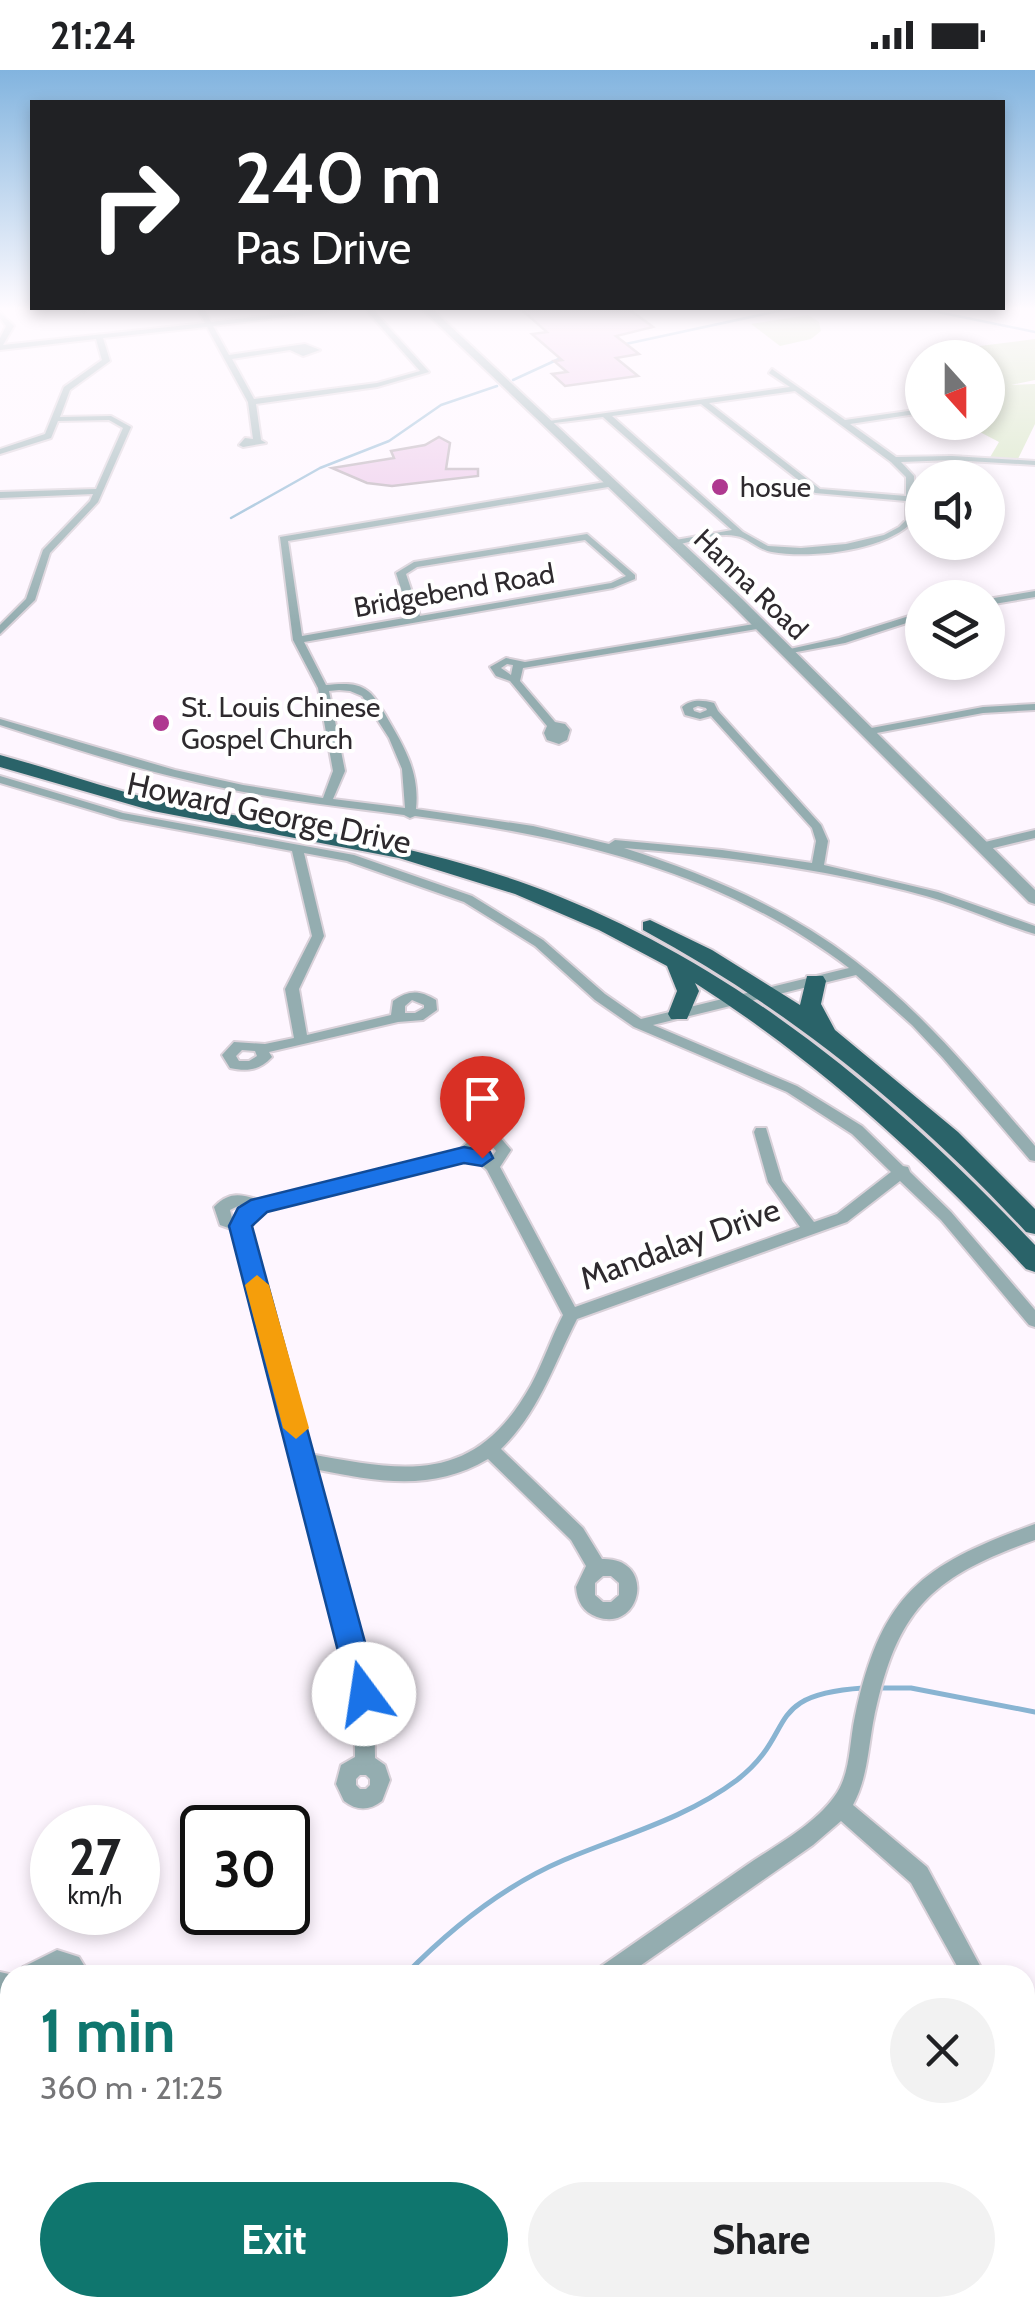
<!DOCTYPE html>
<html lang="en">
<head>
<meta charset="utf-8">
<style>
  body { margin:0; font-family:Cabin,sans-serif; background:#f2f2f2; color:#202124; height:100vh; display:flex; flex-direction:column; font-size:38px; white-space:nowrap }
  * { box-sizing:border-box; margin:0 }
  p { font-size:32px; color:#757577 }
  .icon { flex:none; width:55px; height:55px; fill:none; stroke:currentColor; stroke-width:2; stroke-linecap:round; stroke-linejoin:round }
  .map { position:relative; flex:1; overflow:hidden }
  .drawer { position:absolute; left:0px; top:1895px; width:1035px; height:352px; display:flex; flex-direction:column; background:#fff; border-radius:30px 30px 0 0; box-shadow:0 5px 15px #0003 }
  .drawer>* { flex:none }
  .top-card { position:absolute; left:30px; top:30px; width:975px; height:210px; border-radius:0px; box-shadow:0 5px 15px #0003; background:#202124; color:#fff; overflow:hidden }
  .needle { width:65px; rotate:159deg }
  .fabs { position:absolute; left:905px; top:270px; display:grid; gap:20px }
  .fabs a { display:grid; place-items:center; width:100px; height:100px; border-radius:50%; background:#fff; box-shadow:0 5px 15px #0003; font-size:50px }
  .speed { position:absolute; left:30px; top:1735px; display:flex; gap:20px; font-size:50px; font-weight:700; text-align:center }
  .speed>* { display:grid; place-content:center; width:130px; height:130px; border-radius:50%; background:#fff; box-shadow:0 5px 15px #0003; line-height:1 }
  .speed small { font-size:25px; font-weight:400 }
  .speed .limit { border:5px solid #111; border-radius:15px; background:#fff; color:#111 }
  .pin { position:absolute; display:grid; place-items:center; width:85px; height:85px; color:#fff; margin:-102px -42px; border-radius:50% 50% 50% 0; rotate:-45deg; box-shadow:0 0 10px #0007 }
  .pin .icon { rotate:45deg }
  .me { position:absolute; width:110px; margin:-55px; rotate:346deg; stroke-linejoin:round; filter:drop-shadow(0 0 8px #0008) }
  .turn { display:flex; align-items:center; gap:35px; height:210px; padding:0 40px; font-size:45px }
  .turn .icon { width:130px; height:130px; stroke-width:2.5 }
  .turn b { display:block; font-size:70px; line-height:85px }
  .round { display:grid; place-items:center; flex:none; width:105px; height:105px; border-radius:52px; background:#f2f2f2 }
  .summary { display:flex; align-items:center; justify-content:space-between; height:170px; padding:0 40px }
  h1 { font-size:60px; font-weight:700; line-height:75px; color:#0f766e }
  .action { display:flex; gap:20px; margin-top:auto; padding:20px 40px }
  .action a { flex:1; height:115px; border-radius:60px; background:#0f766e; color:#fff; font-size:40px; font-weight:700; line-height:115px; text-align:center }
  .action a+a { background:#f2f2f2; color:#202124 }
  .status { display:flex; justify-content:space-between; align-items:center; height:70px; padding:0 50px; background:#fff; direction:ltr }
  .status svg { height:28px; fill:currentColor }
  .map>svg:first-child { display:block }
  .green { fill:#cde1b6 }
  .lines { fill:none; stroke-linecap:round; stroke-linejoin:round }
  .stream-far1 { stroke:#89b4d2; stroke-width:2.5 }
  .stream { stroke:#89b4d2; stroke-width:5 }
  .building { fill:#ebc5e8; stroke:#b4a8b2; stroke-width:2.5 }
  .minor-casing { stroke:#d9d1d9; stroke-width:4 }
  .tertiary-casing { stroke:#d9d1d9; stroke-width:4 }
  .trunk-casing { stroke:#d9d1d9; stroke-width:4 }
  .minor { fill:#94adb0; fill-rule:evenodd }
  .tertiary { fill:#94adb0; fill-rule:evenodd }
  .trunk { fill:#2a6369; fill-rule:evenodd }
  .route { fill:#1a73e8; stroke:#114b97; stroke-width:2.5 }
  .slow { fill:#f59e0b }
  .poi-dot { fill:#af3990; stroke:#fff; stroke-width:4 }
  .labels { text-anchor:middle; stroke-width:8; stroke-linejoin:round; paint-order:stroke }
  .far-poi-label { font-size:28px; fill:#2e2a2e; stroke:#fff; text-anchor:start }
  .far-street-label { font-size:28px; fill:#2e2a2e; stroke:#fff }
  .street-label { font-size:32px; fill:#2e2a2e; stroke:#fff }
</style>
</head>
<body>
<div class="status"><b>21:24</b><svg viewBox="0 0 49 12"><path d="M0 12V9h3v3zM5 12V6h3v6zM10 12V3h3v9zM15 12V0h3v12zM26 1h20v11H26zM47 4h2v5h-2z"/></svg></div>
<div class="map">
<svg width="1035" height="2246" viewBox="0 0 1035 2246">
  <rect width="100%" height="100%" fill="#fef6ff"/>
  <g class="green">
    <path d="M808,245l11,7 2,9 -10,8 -31,7 -29,-22z"/>
    <path d="M1035,269v41l-24,5 24,-1v40l-18,37 -28,-2 10,-17 -19,-10 15,-12 -7,-10v-23l13,-2 -13,-9v-18l-29,-1 -12,-7z"/>
  </g>
  <g class="lines">
    <g class="stream-far1">
      <path d="M928,240l107,22"/>
      <path d="M621,275l162,-35"/>
      <path d="M513,310l50,-23"/>
      <path d="M231,448l89,-50 69,-27 52,-36 56,-19"/>
    </g>
    <g class="stream">
      <path d="M877,1618h34l124,24"/>
      <path d="M405,1905c46,-47 98,-89 159,-115 59,-25 121,-41 173,-80 62,-48 23,-85 126,-92"/>
      <path d="M131,2246l5,-8"/>
    </g>
  </g>
  <g class="building">
    <path d="M522,240h108l23,17 -37,9 23,18 -23,4 22,18 -73,10 -13,-12 15,-2 -13,-11 8,-1 -30,-26 15,-2z"/>
    <path d="M439,367l11,6 -4,26h32v7l-86,10 -25,-3 -35,-15 62,-10 -3,-7 34,-6z"/>
  </g>
  <g class="lines">
    <g class="minor-casing">
      <g id="minor">
        <path d="M76,240h11l-3,2z"/>
        <path d="M198,240h7l6,12 103,-12h24l-125,16 16,29 76,-11 15,6 -17,6 -13,-6 -58,9 22,40 123,-16 43,-12 -54,-61h7l56,62 -52,15 -121,17 5,36 5,3 -23,4 -4,-2 6,-7 8,1 -5,-37 -41,-75 -104,11 7,23 -40,29 -10,27 51,-1 20,11 -33,75 -48,51 -15,47 -35,34v-9l26,-26 17,-49 47,-49 3,-7 -93,4v-6l96,-3 27,-61 -14,-8 -51,1 -7,17 -51,16v-5l45,-15 19,-47 38,-27 -6,-21 -96,11v-12l6,-12 -6,-8v-6l14,14 -11,19 202,-22z"/>
        <path d="M772,299l73,51 77,-11v4l-72,11 46,33 56,-1 83,5v4l-83,-5 -51,2 13,14v44c-26,31 -104,39 -142,32 -14,-2 -23,-14 -36,-16 -20,-4 -44,6 -63,10l-5,-3 2,-2 62,-11 -129,-113 -57,7 -4,-2 248,-35 -21,-14zM795,321l96,71 15,15v19l-86,-7 -111,-86zM701,334l114,89 91,8v19l-7,7 -15,8 -38,9 -45,4 -33,-2 -25,-14 -131,-116z"/>
        <path d="M611,411l3,1v4l-326,55 14,95 108,-19 -14,-44 18,-11 173,-28 48,41v4l-22,9 -309,54 22,43c13,-1 28,-3 39,4 9,5 14,16 20,25 18,31 35,57 31,95l117,17 76,18 6,-4 107,10 90,13 4,-22 -4,-13 -101,-112 -11,3 -15,-4 -3,-8c9,-8 20,-7 32,-4l4,8 103,114 7,16 -4,24 114,27 97,34v8c-37,-11 -72,-28 -109,-38 -99,-27 -200,-40 -302,-48 81,26 163,60 231,113 69,52 124,120 180,185v15l-5,-1 -87,-102 -31,-33 -56,-50 -203,50 144,61 65,40 41,40 5,1 2,5 41,40 84,98v17l-6,-2 -88,-105 -41,-39 -53,41 -270,97c-24,47 -38,93 -76,130l82,79 19,31c55,-2 40,74 -5,58 -14,-5 -20,-16 -21,-30l10,-21 -15,-26 -83,-81c-57,34 -113,22 -174,10l60,225 1,64 10,7 5,15 -8,21c-13,10 -25,10 -38,0l-8,-17 5,-19 14,-8 -1,-63 -120,-464 -14,-5 -6,-18c15,-16 27,-13 46,-7l199,-49c11,-13 21,-19 39,-16l13,15 -11,17 75,140 225,-80 -32,-45 -14,-50 2,-4h10l16,53 32,41 23,-8 54,-42 -39,-38 -65,-42 -153,-65 -39,-27 -60,-54 -71,-44 -117,-41 -43,-8 20,83 -25,53 8,46 84,-20 2,-14c16,-11 26,-11 43,-1l1,10 -14,10 -25,2 -129,30 3,5c-12,13 -24,15 -42,11l-8,-13 12,-13 31,2 29,-6 -9,-49 27,-53 -20,-85 -171,-32 -121,-36v-7l123,37 231,42 118,41 71,44 62,54 36,25 208,-51c-127,-97 -279,-132 -434,-152l-5,2 -6,-3c-53,-7 -107,-13 -160,-23 -83,-15 -164,-41 -244,-67v-6l175,51 68,15 80,13 10,-27 -15,-83 -25,-48 -13,-103zM585,470l41,36 -15,7 -191,33 -14,-42 11,-7zM339,620l11,1 12,5 27,42 13,31 3,39 -72,-9 12,-28 -16,-80zM698,636l8,2 1,2 -7,3 -6,-2 -1,-3zM412,930l12,5v3l-9,5h-10v-7zM242,980l13,1 2,5 -8,5h-10l-3,-5zM490,1074l6,7 -5,7 -16,-6 5,-6zM464,1090l14,2 9,8 76,145c-12,23 -20,48 -32,70 -56,100 -124,87 -221,69l-61,-228 4,-9 12,-8zM240,1135l6,1 -4,3 -5,10 -5,-1 -2,-8zM603,1506h8l8,7v12l-8,7h-8l-8,-7v-12zM360,1705h6l4,4v6l-4,4h-6l-4,-4v-6z"/>
        <path d="M1035,521v6l-47,8v-6z"/>
        <path d="M922,542v6l-77,25 -59,11 -5,-3 58,-13z"/>
        <path d="M760,553l5,3 -2,2 -240,40 -3,13 35,41 10,2 5,6 -3,10 -8,4 -12,-4 -3,-7 3,-7 -37,-45 -14,-5 -6,-9 16,-9 19,4zM507,594l6,1 -2,10 -10,-7z"/>
        <path d="M1035,634v6l-52,3 -117,22 -5,-3 5,-3 117,-22z"/>
        <path d="M1035,760v8l-54,13 -6,-4 2,-3z"/>
        <path d="M1035,1454v16c-107,38 -139,71 -162,183 -5,28 -6,56 -20,82l74,62 58,108h-23l-51,-92 -70,-62 -28,24 -186,130h-30l3,-8c48,-33 96,-67 144,-100 30,-21 68,-40 90,-70 17,-22 15,-54 21,-81 26,-122 66,-151 180,-192z"/>
        <path d="M57,1880l22,7 11,18h-25l-7,-3 -5,3h-33l3,-8z"/>
        <path d="M0,1902l13,3h-3v21l-10,-2z"/>
        <path d="M1025,1987l10,7v35l-10,-7z"/>
        <path d="M228,2238h26l-4,8h-26z"/>
      </g>
    </g>
    <g class="tertiary-casing">
      <path id="tertiary" d="M423,240h10l308,288 294,292v14l-6,-2 -298,-298z"/>
    </g>
    <g class="trunk-casing">
      <g id="trunk">
        <path d="M0,685c59,16 115,37 175,49 119,24 239,39 354,81 198,72 362,208 506,360v27l-9,-3c-100,-109 -206,-206 -331,-286l4,8 -12,28h-16l-3,-5 9,-23 -10,-25 -68,-36 -84,-36 -116,-36 -246,-47 -153,-44z"/>
        <path d="M650,850l62,30 88,55 7,-29h16l3,5 -5,23 14,26 123,102 77,77v25l-9,-2c-113,-122 -237,-223 -383,-302v-8z"/>
      </g>
    </g>
    <use href="#minor" class="minor"/>
    <use href="#tertiary" class="tertiary"/>
    <use href="#trunk" class="trunk"/>
  </g>
  <linearGradient id="sky" x2="0" y2="1"><stop stop-color="#82b4df"/><stop offset="0.43" stop-color="#fffbff"/><stop offset="1" stop-color="#fffbff" stop-opacity="0"/></linearGradient>
  <rect width="1035" height="555" fill="url(#sky)"/>
  <path class="route" d="M464,1077l26,5 3,6 -11,8 -18,-3 -197,49 -15,14 127,468 -4,10 -11,4 -10,-4 -5,-10 -120,-468 9,-18 13,-8z"/>
  <path class="slow" d="M257,1205l12,10 40,143 -13,11 -13,-11 -38,-143z"/>
  <g class="poi-dot">
    <circle cx="720" cy="417" r="10"/>
    <circle cx="161" cy="653" r="10"/>
  </g>
  <g class="labels">
    <g class="far-poi-label">
      <text x="740" y="427">hosue</text>
      <text x="181" y="647">St. Louis Chinese<tspan x="181" dy="32">Gospel Church</tspan></text>
    </g>
    <g class="far-street-label">
      <text transform="translate(751 514) rotate(44)" y="10">Hanna Road</text>
      <text transform="translate(454 520) rotate(-10)" y="10">Bridgebend Road</text>
    </g>
    <g class="street-label">
      <text transform="translate(269 743) rotate(12)" y="11">Howard George Drive</text>
      <text transform="translate(680 1174) rotate(-20)" y="11">Mandalay Drive</text>
    </g>
  </g>
</svg>
<div class="fabs">
<a><svg class="needle" viewBox="-14 -14 28 28"><path d="M0-13l5 13h-10z" fill="#e53935"/><path d="M0 13l5-13h-10z" fill="#757577"/></svg></a>
<a><svg class="icon" aria-label="sound" viewBox="0 0 24 24"><path d="M4 9h4l5-4v14l-5-4H4zM17 9q2 3 0 6"/></svg></a>
<a><svg class="icon" aria-label="layers" viewBox="0 0 24 24"><path d="M12 4l9 5-9 5-9-5zM3 14l9 5 9-5"/></svg></a>
</div>
<div class="speed"><div>27<small>km/h</small></div><div class="limit">30</div></div>
<div class="pin" style="left:482px;top:1088px;background:#d93025"><svg class="icon" aria-label="arrive" viewBox="0 0 24 24"><path d="M6 21V4h12l-3 4 3 4H6"/></svg></div>
<svg class="me" style="left:364px;top:1624px" viewBox="-20 -20 40 40"><circle r="19" fill="#fff"/><path d="M0-13L10 11 0 6-10 11z" fill="#1a73e8"/></svg>
<div class="top-card">
<div class="turn"><svg class="icon" aria-label="right" viewBox="0 0 24 24"><path d="M7 20v-9h11M14 6l5 5-5 5"/></svg><div><b>240 m</b>Pas Drive</div></div>
</div>
<section class="drawer">
<div class="summary"><div><h1>1 min</h1><p>360 m · 21:25</p></div><a class="round"><svg class="icon" aria-label="close" viewBox="0 0 24 24"><path d="M6 6l12 12M18 6L6 18"/></svg></a></div>
<div class="action"><a>Exit</a><a>Share</a></div>
</section>
</div>
</body>
</html>
